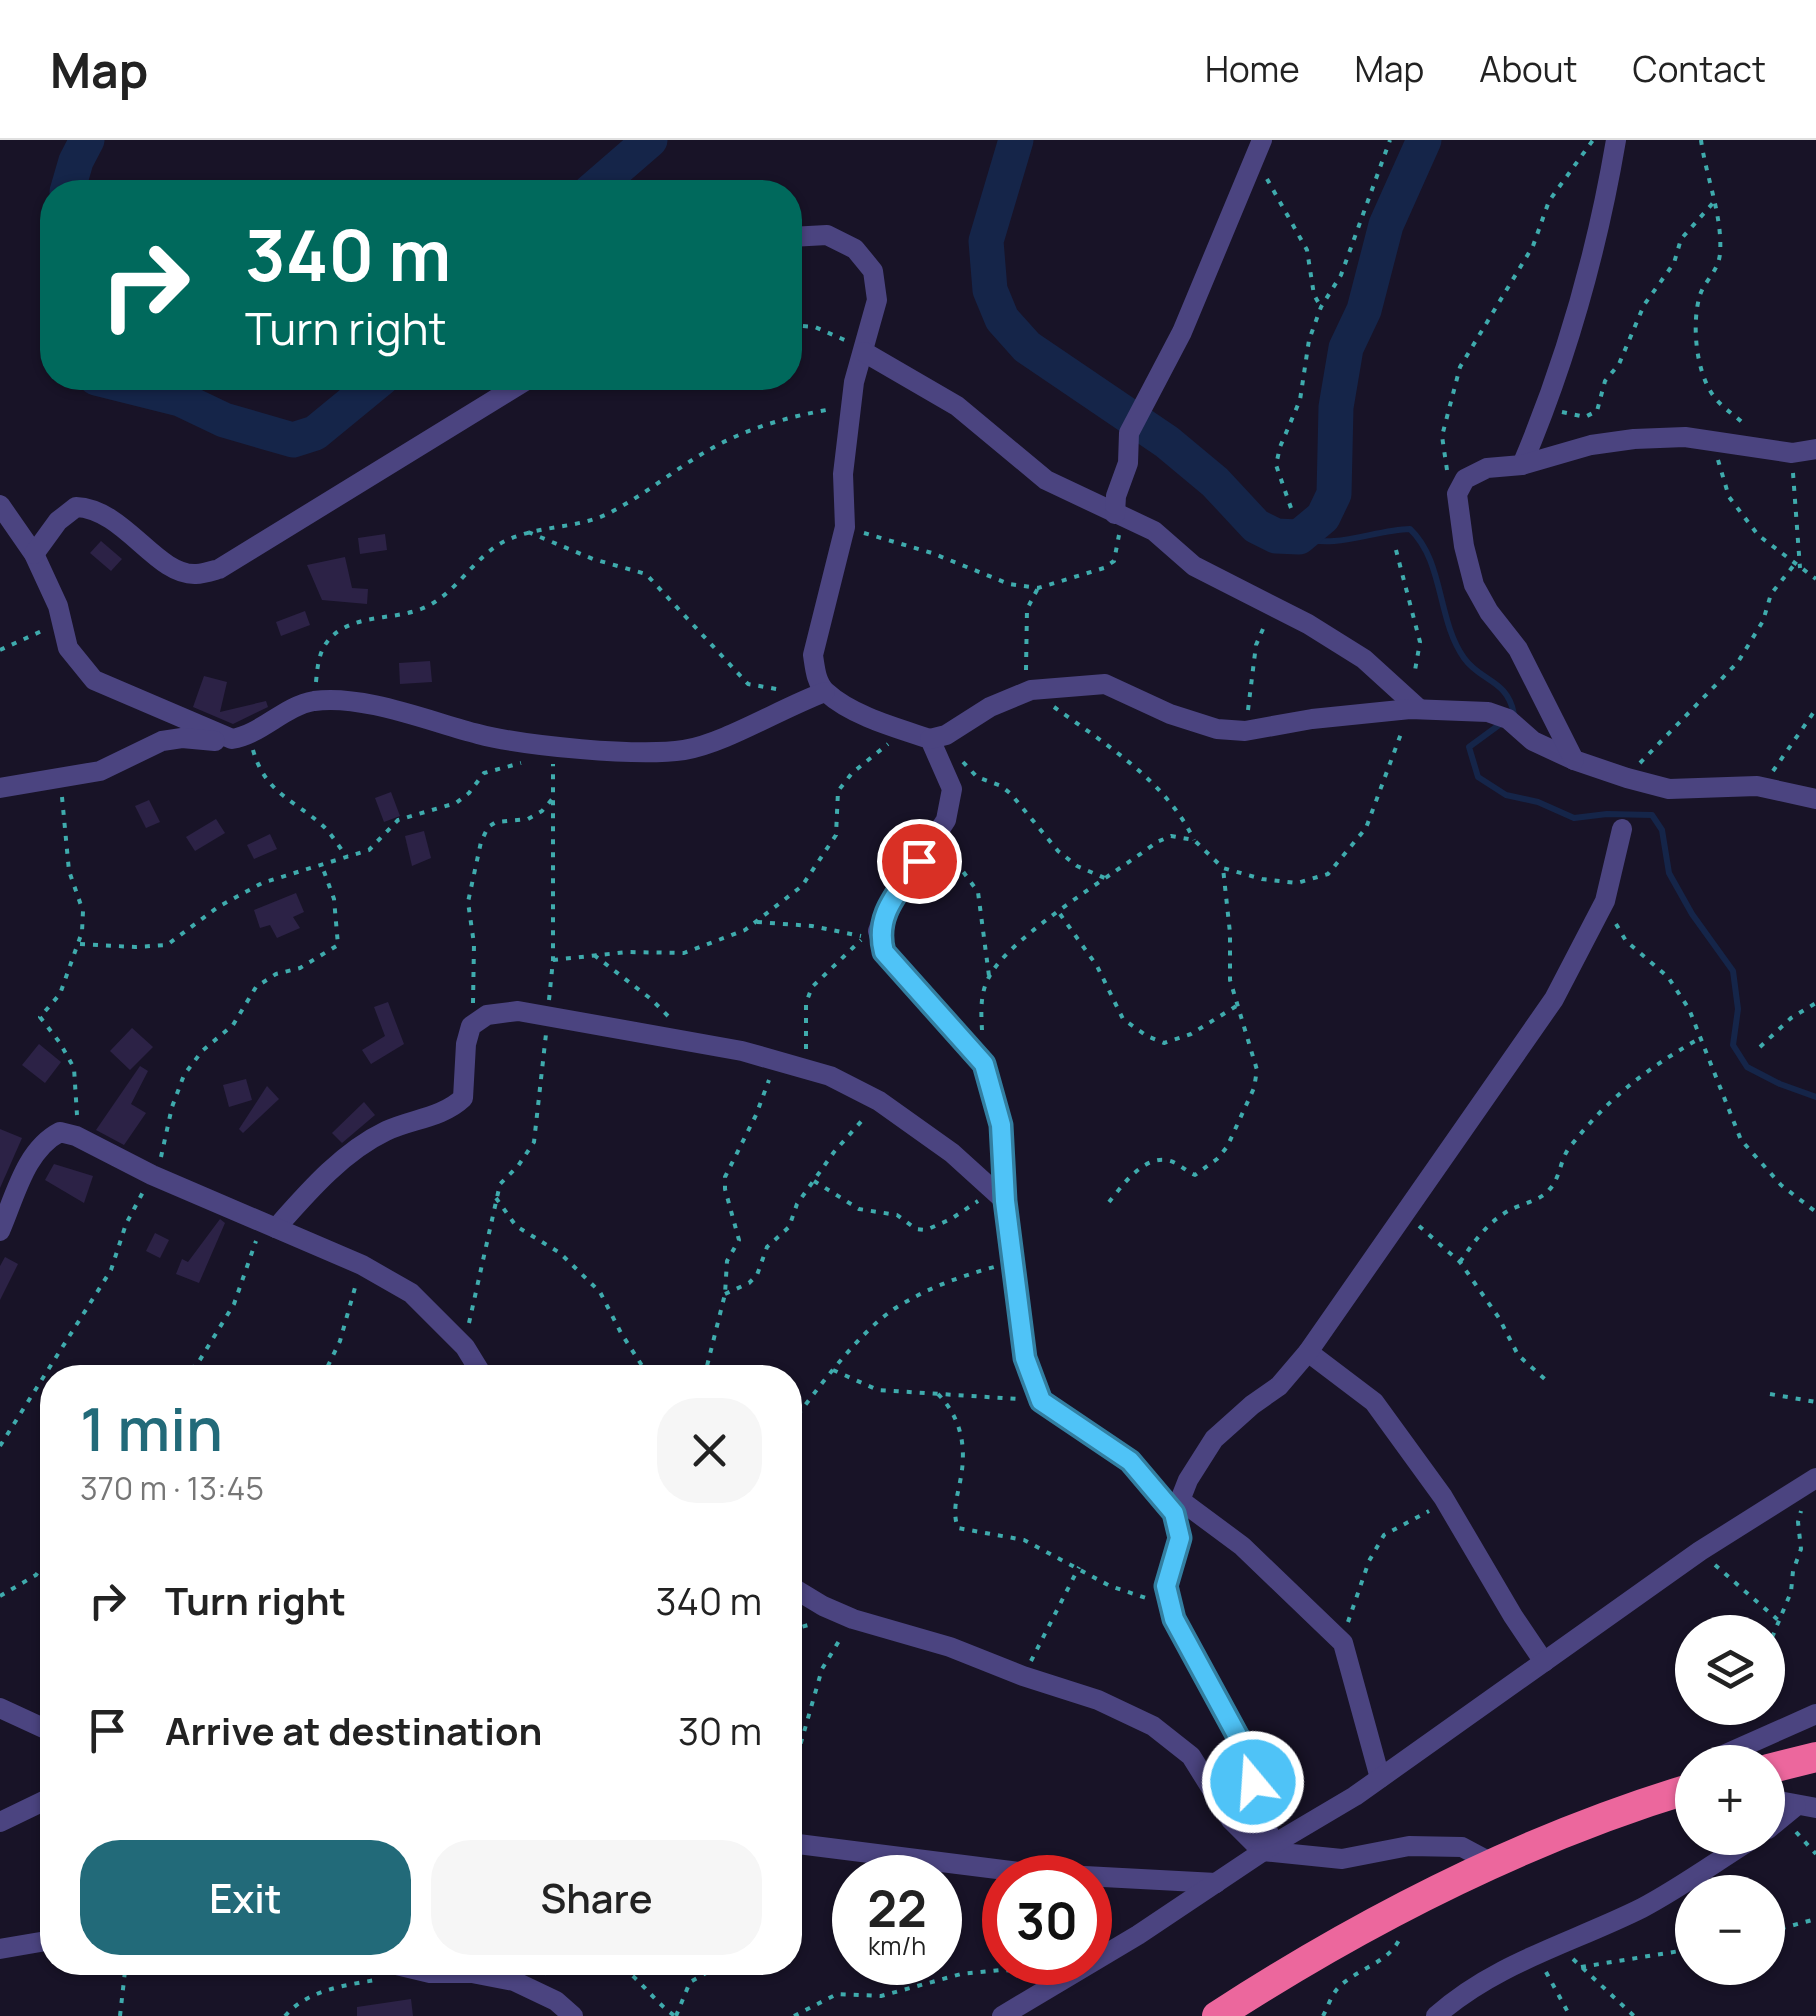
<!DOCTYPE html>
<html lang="en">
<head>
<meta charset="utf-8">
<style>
  body { margin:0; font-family:Manrope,sans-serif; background:#f6f6f6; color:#222; height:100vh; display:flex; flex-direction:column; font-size:38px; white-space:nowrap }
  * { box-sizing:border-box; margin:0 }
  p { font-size:32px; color:#767676 }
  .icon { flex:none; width:55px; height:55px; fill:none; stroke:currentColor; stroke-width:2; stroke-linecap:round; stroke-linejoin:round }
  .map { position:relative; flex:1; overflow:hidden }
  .panel { position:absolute; left:40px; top:1225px; width:762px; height:610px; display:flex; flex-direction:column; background:#fff; border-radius:40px; box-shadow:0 2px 8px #0004 }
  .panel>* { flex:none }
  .banner { position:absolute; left:40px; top:40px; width:762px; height:210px; border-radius:40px; box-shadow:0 2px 8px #0004; background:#00695c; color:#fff; overflow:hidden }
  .tools { position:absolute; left:1675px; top:1475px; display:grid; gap:20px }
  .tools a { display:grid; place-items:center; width:110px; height:110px; border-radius:50%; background:#fff; box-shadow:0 2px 8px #0004; font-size:50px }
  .speed { position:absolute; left:832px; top:1715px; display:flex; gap:20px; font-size:50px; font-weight:700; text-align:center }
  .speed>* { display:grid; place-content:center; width:130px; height:130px; border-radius:50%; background:#fff; box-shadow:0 2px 8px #0004; line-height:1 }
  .speed small { font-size:25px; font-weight:400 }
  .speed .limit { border:15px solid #d22; background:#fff; color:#111 }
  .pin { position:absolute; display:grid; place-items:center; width:85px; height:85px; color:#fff; margin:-42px; border:5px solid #fff; border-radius:50%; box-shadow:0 2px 10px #0007 }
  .me { position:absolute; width:110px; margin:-55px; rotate:342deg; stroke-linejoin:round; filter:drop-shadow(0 0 8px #0008) }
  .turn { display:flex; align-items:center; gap:35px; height:210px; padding:0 40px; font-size:45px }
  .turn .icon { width:130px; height:130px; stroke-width:2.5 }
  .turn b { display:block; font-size:70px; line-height:85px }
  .round { display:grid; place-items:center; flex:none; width:105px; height:105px; border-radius:40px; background:#f6f6f6 }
  .headline { display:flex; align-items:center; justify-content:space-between; height:170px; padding:0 40px }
  h1 { font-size:60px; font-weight:600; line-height:75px; color:#226a79 }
  .primary-button { display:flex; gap:20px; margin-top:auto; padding:20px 40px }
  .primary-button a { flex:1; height:115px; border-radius:40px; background:#226a79; color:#fff; font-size:40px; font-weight:600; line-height:115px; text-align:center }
  .primary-button a+a { background:#f6f6f6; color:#222 }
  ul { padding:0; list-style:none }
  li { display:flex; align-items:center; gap:30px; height:130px; padding:0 40px }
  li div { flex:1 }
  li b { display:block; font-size:38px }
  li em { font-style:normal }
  header { display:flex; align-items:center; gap:60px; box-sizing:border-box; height:140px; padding:0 50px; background:#fff; border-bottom:2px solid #e0e0e0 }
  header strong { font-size:48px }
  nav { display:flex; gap:55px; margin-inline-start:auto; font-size:35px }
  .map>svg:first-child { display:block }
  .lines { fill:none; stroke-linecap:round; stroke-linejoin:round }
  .stream { stroke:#152549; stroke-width:6 }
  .river { stroke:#152549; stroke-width:35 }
  .building { fill:#2c2246 }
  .path { stroke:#3fabad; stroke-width:4; stroke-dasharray:5 8; stroke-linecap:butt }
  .street { stroke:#4b4480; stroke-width:20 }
  .highway { stroke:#ec679d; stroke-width:30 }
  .route-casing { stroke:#337fa1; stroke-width:25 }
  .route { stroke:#4fc3f7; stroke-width:18 }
</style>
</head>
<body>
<header>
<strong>Map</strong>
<nav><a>Home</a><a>Map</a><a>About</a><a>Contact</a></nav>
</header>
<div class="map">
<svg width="1816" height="1876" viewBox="0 0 1816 1876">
  <rect width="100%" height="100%" fill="#181327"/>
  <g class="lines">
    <path class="stream" d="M1299,397c37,13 74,-7 111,-8 34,32 27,91 54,129 17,24 43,21 50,56l-45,33 9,30 28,18 32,7 36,16 33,-4 45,1 10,15 7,43 23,41 41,57 5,38 -5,36 14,22 33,17 36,13"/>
    <g class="river">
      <path d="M1016,0l-30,101 4,49 12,29 25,28 140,95 48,40 41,44 20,10 23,1 24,-20 11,-23 2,-87 10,-59 18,-38 22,-85 38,-85"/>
      <path d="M67,52l9,-31 11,-21"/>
      <path d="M590,52l60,-52"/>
      <path d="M96,238l84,21 44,21 69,20 22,-7 67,-55"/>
    </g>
  </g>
  <g class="building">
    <path d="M385,394l2,16 -27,4 -2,-16z"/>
    <path d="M101,401l21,18 -11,12 -21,-18z"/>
    <path d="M345,417l7,31 16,1 -1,15 -45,-4 -15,-35z"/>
    <path d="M305,471l5,14 -29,11 -5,-14z"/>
    <path d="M430,521l2,21 -32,2 -1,-21z"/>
    <path d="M204,536l23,6 -7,30 46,-11 2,6 -35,17 -40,-17z"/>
    <path d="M391,652l9,24 -16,6 -9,-24z"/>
    <path d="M149,660l11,22 -14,6 -11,-22z"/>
    <path d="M216,679l9,14 -30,18 -9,-14z"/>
    <path d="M424,691l7,27 -19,8 -7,-30z"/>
    <path d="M270,694l7,15 -23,10 -7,-14z"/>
    <path d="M296,753l8,19 -11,5 7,11 -23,10 -7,-13 -10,3 -6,-18z"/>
    <path d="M388,862l16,42 -33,20 -9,-14 23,-14 -11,-29z"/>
    <path d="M132,888l21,19 -23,23 -20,-19z"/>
    <path d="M39,904l22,18 -16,21 -23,-18z"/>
    <path d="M140,926l8,5 -17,33 15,9 -22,32 -28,-15z"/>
    <path d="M246,939l6,21 -23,7 -6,-22z"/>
    <path d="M267,946l12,13 -36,34 -4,-4z"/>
    <path d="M364,962l11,13 -33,28 -10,-10z"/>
    <path d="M0,989l22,9 -22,50z"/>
    <path d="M54,1024l39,12 -9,27 -39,-23z"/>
    <path d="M220,1079l5,4 -26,60 -23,-9 6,-15 6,3z"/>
    <path d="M155,1093l14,7 -9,18 -14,-7z"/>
    <path d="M5,1117l13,7 -18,36v-34z"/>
    <path d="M411,1859l2,17h-56v-9z"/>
  </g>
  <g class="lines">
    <g class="path">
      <path d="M1701,0c5,37 22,77 19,114 -2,18 -15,26 -20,41 -9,29 -4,81 16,104 8,10 20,17 29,26"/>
      <path d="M1267,39l40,71 7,45 7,12"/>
      <path d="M790,185l25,2 32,14"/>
      <path d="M1562,272l23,5 12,-6 8,-30 14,-17 25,-59 30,-42 7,-24 32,-36"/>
      <path d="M1718,320l11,37 29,38 58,44"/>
      <path d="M1447,330l-5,-34 18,-69 73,-121 16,-45 44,-61"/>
      <path d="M1793,333l7,95"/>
      <path d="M1291,368l-15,-43 4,-18 20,-47 9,-60 12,-33 20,-32 49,-135"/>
      <path d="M528,392l65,27 53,15 102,110 34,6"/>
      <path d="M864,393l68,20 77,31 29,4 66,-20 10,-7 5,-26"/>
      <path d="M1396,410l24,92 -6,34"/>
      <path d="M0,510l44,-20"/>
      <path d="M1026,530l1,-61 11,-21"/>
      <path d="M316,542c2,-22 4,-39 24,-52 25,-15 55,-11 81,-21 34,-13 51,-50 82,-67 35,-18 76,-12 110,-31 40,-21 75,-53 117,-72 32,-15 67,-24 102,-30"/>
      <path d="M1054,567c50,36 113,75 140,133"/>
      <path d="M1248,570l8,-65 10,-23"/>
      <path d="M253,610c12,43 41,50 69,75 10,9 17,22 25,32"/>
      <path d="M963,622l14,15 24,9 10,8 47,57 19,15 30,13"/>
      <path d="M1640,623l98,-101 25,-41 8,-27 23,-29"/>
      <path d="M1773,631l43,-62"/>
      <path d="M62,657l7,74 14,40 -1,21 -22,62 -20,23 20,26 14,25 3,47"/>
      <path d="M948,711l30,41 11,84"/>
      <path d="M1060,774l37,52 26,53 24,17 17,7 27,-9 47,-29"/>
      <path d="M757,782l55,4 49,10"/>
      <path d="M1616,784l10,17 42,36 21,32 52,131 40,45 35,27"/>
      <path d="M80,804l55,3 32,-2 51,-38 44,-24 107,-33 29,-30 58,-17 13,-10 15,-20 37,-10"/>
      <path d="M594,815l57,44 20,20"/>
      <path d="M553,820l74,-8 57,1 61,-23 57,-44 34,-51 2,-44 14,-18 36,-29"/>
      <path d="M549,860l4,-40v-196"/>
      <path d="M473,863l1,-59 -6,-42 13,-60 7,-15 8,-5 32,-3 14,-8 12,-14"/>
      <path d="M982,890c-1,-18 -2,-37 7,-53 21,-41 127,-104 168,-135l14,-6 23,4 29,28 39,11 35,4 31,-9 38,-46 36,-97"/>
      <path d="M1760,907l31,-29 25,-15"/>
      <path d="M806,909v-46l6,-16 49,-47"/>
      <path d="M161,1017l11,-50 12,-32 18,-24 31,-26 23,-38 20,-13 24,-6 38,-23 -4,-46 -12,-33"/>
      <path d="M814,1041l45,28 38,6 19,14 10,1 25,-11 27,-18"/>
      <path d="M496,1058l20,28 44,27 40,39 21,41 29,45"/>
      <path d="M1109,1062c13,-16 33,-45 57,-42 11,1 19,11 29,15l22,-16 10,-12 27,-59 3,-18 -27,-90v-47l-7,-65"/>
      <path d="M1419,1086l41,36 39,56 19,37 30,27"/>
      <path d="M1460,1122c13,-19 27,-39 48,-51 12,-7 32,-10 41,-21 11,-11 11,-30 20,-42 40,-51 76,-78 131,-110"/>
      <path d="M725,1154l24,-11 8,-8 10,-28 22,-20 8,-23 37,-52 32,-36"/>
      <path d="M469,1183l31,-139 18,-18 16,-24 12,-108"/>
      <path d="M833,1230l45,20 140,9"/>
      <path d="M181,1238l17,-15 36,-59 22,-63"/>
      <path d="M322,1238l18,-37 16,-57"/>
      <path d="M704,1238l21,-84 2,-33 12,-21 -14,-51v-12l31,-62 13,-35"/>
      <path d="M938,1254c24,25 29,54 22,88 -3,16 -8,30 -2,46l66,12 86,46 39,13"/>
      <path d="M1770,1254l46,8"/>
      <path d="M790,1285c26,-34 68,-92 104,-116 31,-20 64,-32 100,-42"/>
      <path d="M0,1306l111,-176 15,-46 17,-32"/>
      <path d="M1715,1425l63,55"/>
      <path d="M0,1456l36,-21 16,-23"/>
      <path d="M1348,1482l21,-61 15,-26 45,-24"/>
      <path d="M790,1490l22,-6"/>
      <path d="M1031,1521l48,-94"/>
      <path d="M1768,1549l3,-49 20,-48 2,-21 8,-22 -3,-27 3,-11"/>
      <path d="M790,1641l32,-112 20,-33"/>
      <path d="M1796,1692l20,22"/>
      <path d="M1768,1792l48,-13"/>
      <path d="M1573,1819l61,57"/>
      <path d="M611,1822c28,12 40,38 64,54"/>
      <path d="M1581,1827l111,-18"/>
      <path d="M1546,1832l24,44"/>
      <path d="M544,1834l11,-12"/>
      <path d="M120,1876l6,-54"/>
      <path d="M285,1876c21,-25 59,-31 91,-36"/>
      <path d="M676,1876l14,-34 18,-10 7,-10"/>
      <path d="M794,1876l43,-22 44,2 80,-22 39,-4 39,2"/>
      <path d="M1323,1876c5,-9 8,-21 16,-29 19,-19 51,-24 62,-51"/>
    </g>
    <g class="street">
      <path d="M790,97l37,-2 28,14 18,22 4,29 -23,82 -11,92 2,53 -32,128c2,13 3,28 13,37 26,24 71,36 104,47l22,50 -6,31 -62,95 -6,16 6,21 100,112 17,61 4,76 20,157 16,43 89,60 45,52 4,24 -13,49 8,33 69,127 19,73 12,25"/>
      <path d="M864,212l93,54 89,74 108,51 40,35 114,58 56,35 55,50"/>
      <path d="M1522,325c44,-104 75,-213 94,-325"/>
      <path d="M0,365l34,49 24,52 10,42 26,32 138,59c30,-5 52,-33 82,-38 49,-7 117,21 164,33 47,12 159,23 206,16 40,-6 99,-43 141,-58"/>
      <path d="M1115,374l1,-18 12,-33 1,-30 53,-101 80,-192"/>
      <path d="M34,414l24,-33 18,-14c49,2 80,69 120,67 7,0 16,-3 23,-5l311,-191"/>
      <path d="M930,599l16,-4 44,-28 41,-17 74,-6 65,30 47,15 28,2 67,-12 98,-10 78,3 20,7 25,22 41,19 53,18 42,11 88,-3 59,13"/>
      <path d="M1574,620l-56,-111 -29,-37 -15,-27 -10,-39 -7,-52 8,-15 22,-11 35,-3 69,-20 43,-6 51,-2 107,16 24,-4"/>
      <path d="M0,648l100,-17 62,-30 20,-3 33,3"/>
      <path d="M276,1088c31,-35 66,-76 110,-97 25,-12 56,-13 77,-33l3,-54 5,-18 16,-11 31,-4 224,40 88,25 49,25 73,52 53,48"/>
      <path d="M0,1091c15,-34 25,-81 60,-99l16,4 76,39 210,90 49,28 54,54 19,31"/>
      <path d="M1308,1212l66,50 69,95 70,119 31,46"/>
      <path d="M1180,1360l62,46 101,97 37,135"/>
      <path d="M1175,1373l13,-33 26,-41 38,-34 27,-19 29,-34 246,-353 51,-98 17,-72"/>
      <path d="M790,1446l33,20 30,13 97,28 73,29 75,24 55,26 38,30 40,64 31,31 80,8 67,-13 53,1 30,16"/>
      <path d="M0,1568l52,24"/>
      <path d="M1708,1622l108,-48"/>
      <path d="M1768,1659l48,9"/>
      <path d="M0,1682l52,-25"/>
      <path d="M1768,1689l28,-23"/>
      <path d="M790,1703l238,30 188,10"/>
      <path d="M0,1809l52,-9"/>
      <path d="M384,1822l46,11h42l42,8 42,20 17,15"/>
      <path d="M1002,1876l136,-81 136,-91 81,-48 345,-245 116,-73"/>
      <path d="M1436,1876c59,-53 136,-73 206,-108 38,-20 75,-47 112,-70"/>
    </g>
    <g class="highway">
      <path d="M1768,1629l48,-12"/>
      <path d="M1217,1876c148,-96 306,-177 475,-228"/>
    </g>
  </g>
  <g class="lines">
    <g class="route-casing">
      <path id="route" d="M919,721c-20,31 -45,53 -35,91l100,112 17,61 4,76 20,157 16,43 89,60 44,52 6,25 -14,48 8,33 69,127 10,36"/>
    </g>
    <use href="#route" class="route"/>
  </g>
</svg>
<div class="tools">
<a><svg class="icon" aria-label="layers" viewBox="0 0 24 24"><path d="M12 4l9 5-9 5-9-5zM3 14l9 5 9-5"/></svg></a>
<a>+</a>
<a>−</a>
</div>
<div class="speed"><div>22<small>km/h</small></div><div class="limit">30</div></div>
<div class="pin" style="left:919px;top:721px;background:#d93025"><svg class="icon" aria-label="arrive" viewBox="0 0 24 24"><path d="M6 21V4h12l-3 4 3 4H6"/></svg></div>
<svg class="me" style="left:1253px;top:1642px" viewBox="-20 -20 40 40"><circle r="17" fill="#4fc3f7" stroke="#fff" stroke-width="3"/><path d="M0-11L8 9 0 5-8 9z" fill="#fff"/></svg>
<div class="banner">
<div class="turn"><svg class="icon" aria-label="right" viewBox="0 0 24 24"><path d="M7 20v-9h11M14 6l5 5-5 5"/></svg><div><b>340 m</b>Turn right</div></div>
</div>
<section class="panel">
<div class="headline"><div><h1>1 min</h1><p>370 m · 13:45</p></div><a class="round"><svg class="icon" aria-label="close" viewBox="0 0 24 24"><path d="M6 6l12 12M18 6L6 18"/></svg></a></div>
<ul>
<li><svg class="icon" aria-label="right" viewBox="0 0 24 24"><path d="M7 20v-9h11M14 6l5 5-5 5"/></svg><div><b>Turn right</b></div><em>340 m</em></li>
<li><svg class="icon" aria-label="arrive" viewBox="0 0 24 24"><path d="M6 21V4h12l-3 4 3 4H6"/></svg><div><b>Arrive at destination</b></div><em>30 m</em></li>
</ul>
<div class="primary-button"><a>Exit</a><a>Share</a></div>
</section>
</div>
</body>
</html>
